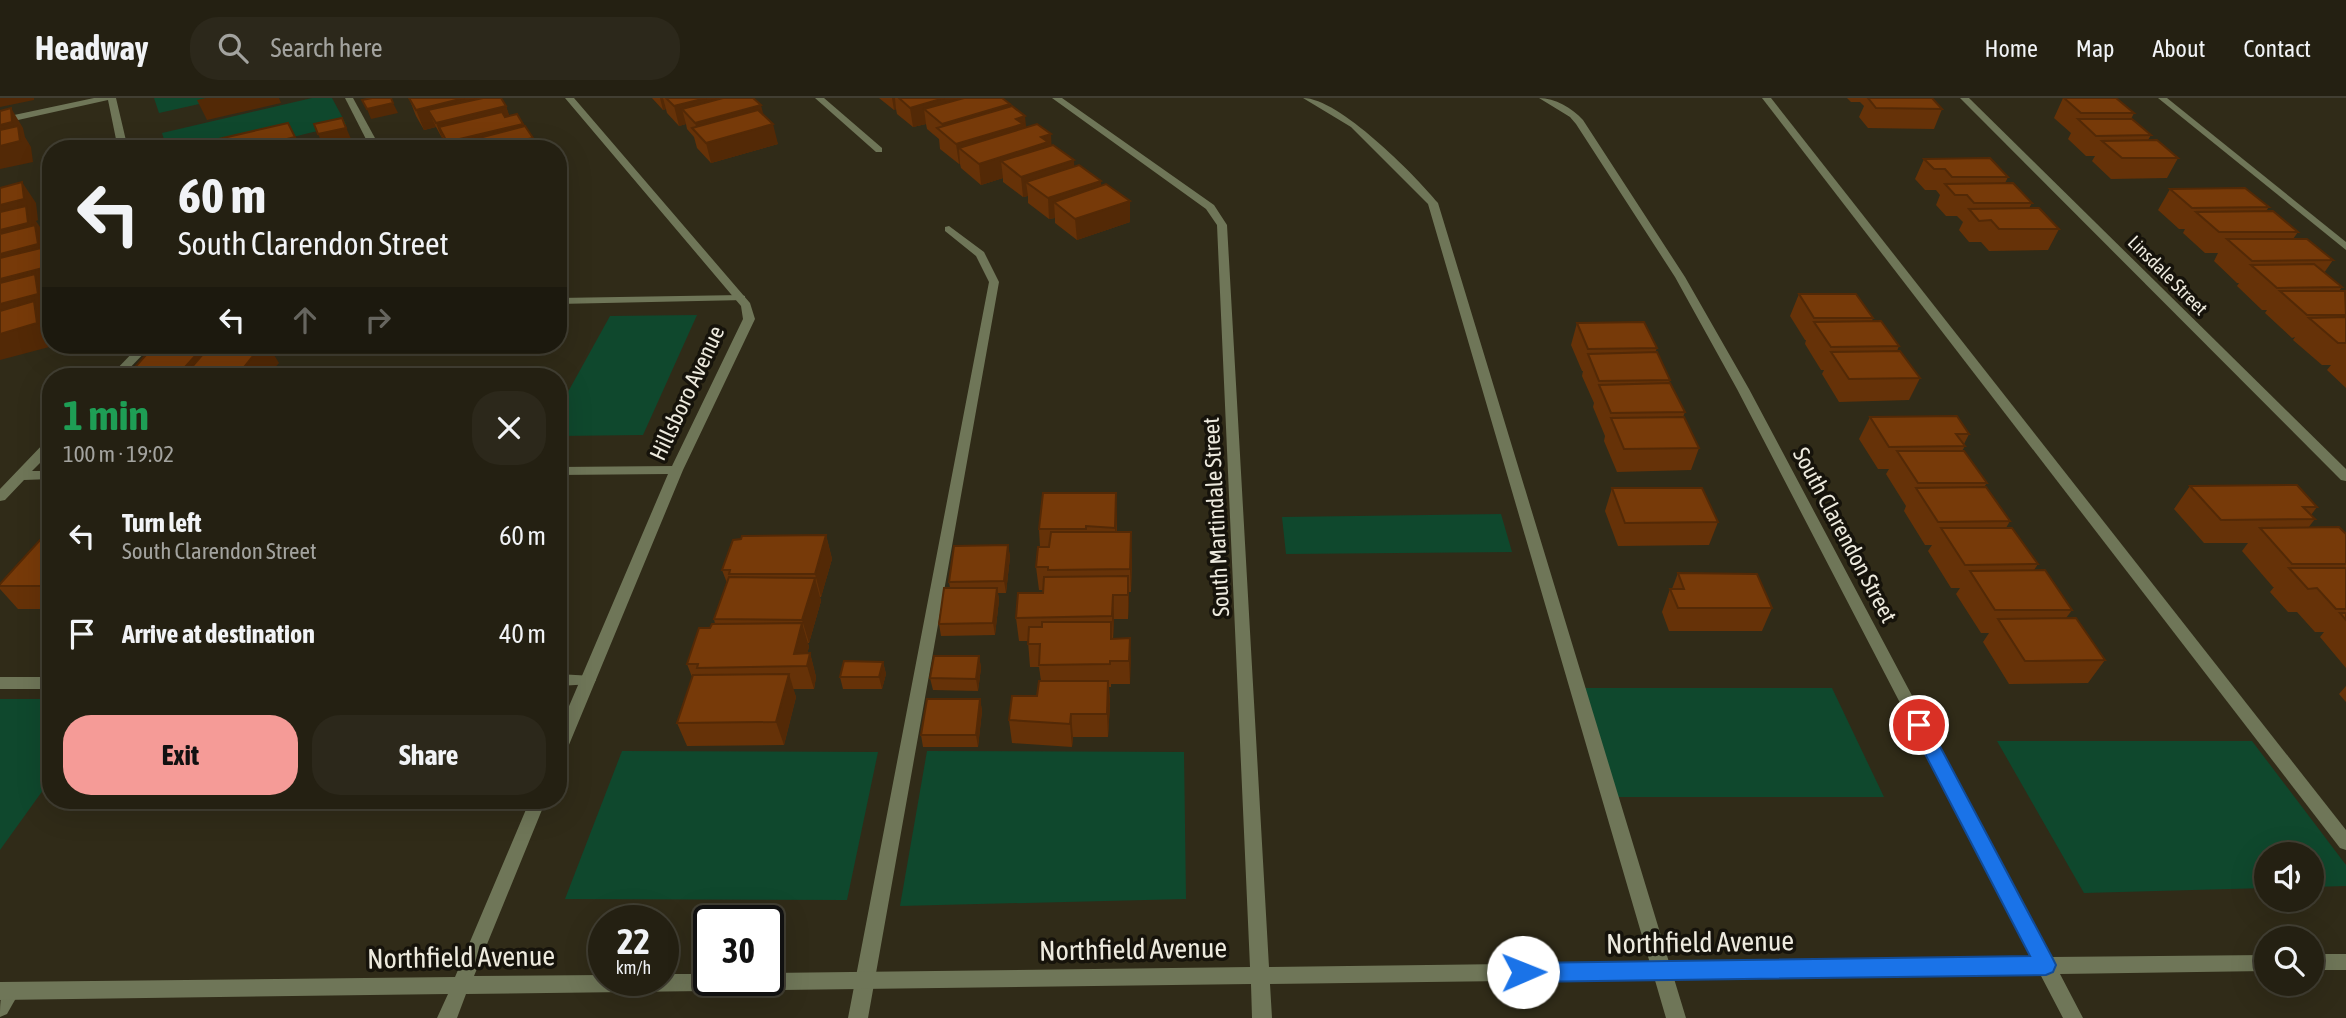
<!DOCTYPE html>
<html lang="en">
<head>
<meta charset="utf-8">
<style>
  body { margin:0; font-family:"Asap Condensed",sans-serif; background:#2c281b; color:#f1f3f6; height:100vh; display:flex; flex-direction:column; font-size:26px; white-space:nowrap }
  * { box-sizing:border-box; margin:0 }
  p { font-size:23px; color:#a3a39f }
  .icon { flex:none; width:38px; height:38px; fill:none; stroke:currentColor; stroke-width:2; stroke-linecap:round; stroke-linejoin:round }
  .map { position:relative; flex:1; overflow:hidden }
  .panel { position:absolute; left:42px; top:270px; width:525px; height:441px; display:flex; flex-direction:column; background:#242012; border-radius:28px; box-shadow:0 7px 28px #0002,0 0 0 2px #413e32 }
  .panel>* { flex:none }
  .hud { position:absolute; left:42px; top:42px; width:525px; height:214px; border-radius:28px; box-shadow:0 7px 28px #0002,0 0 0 2px #413e32; background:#242012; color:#f1f3f6; overflow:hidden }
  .fabs { position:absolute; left:2254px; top:744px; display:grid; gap:14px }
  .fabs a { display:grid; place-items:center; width:70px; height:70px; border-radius:50%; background:#242012; box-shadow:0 7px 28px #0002,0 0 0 2px #413e32; font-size:35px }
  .speed { position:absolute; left:588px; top:807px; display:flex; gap:14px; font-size:35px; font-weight:700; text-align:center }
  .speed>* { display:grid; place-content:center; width:91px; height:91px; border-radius:50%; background:#242012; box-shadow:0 7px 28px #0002,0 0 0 2px #413e32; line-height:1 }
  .speed small { font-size:18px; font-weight:400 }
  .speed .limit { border:4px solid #111; border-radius:10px; background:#fff; color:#111 }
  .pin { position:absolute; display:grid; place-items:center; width:60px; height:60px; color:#fff; margin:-30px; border:4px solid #fff; border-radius:50%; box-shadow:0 2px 7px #0007 }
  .me { position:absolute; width:77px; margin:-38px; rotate:89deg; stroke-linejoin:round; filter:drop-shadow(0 0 5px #0008) }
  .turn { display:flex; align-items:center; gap:24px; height:147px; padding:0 21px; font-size:32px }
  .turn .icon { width:91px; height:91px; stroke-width:2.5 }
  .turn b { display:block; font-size:49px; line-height:60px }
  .lanes { display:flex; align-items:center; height:66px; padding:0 21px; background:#0003; justify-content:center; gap:35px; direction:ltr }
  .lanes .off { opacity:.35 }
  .round { display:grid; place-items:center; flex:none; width:74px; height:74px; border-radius:28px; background:#2c281b }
  .overview { display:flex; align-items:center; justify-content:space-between; height:119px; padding:0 21px }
  h1 { font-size:42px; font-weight:700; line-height:52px; color:#1e9e55 }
  .cta { display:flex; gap:14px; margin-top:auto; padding:14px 21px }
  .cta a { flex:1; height:80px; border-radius:28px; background:#f59b97; color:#111; font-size:28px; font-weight:700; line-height:80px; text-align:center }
  .cta a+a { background:#2c281b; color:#f1f3f6 }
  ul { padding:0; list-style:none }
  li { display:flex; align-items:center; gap:21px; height:98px; padding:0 21px }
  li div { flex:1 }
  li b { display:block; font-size:26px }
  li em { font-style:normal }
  header { display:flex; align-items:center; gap:42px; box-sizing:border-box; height:98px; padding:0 35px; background:#242012; border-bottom:2px solid #413e32 }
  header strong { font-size:33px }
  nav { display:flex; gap:38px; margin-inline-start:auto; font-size:24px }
  .search { width:490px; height:63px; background:#2c281b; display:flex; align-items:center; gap:18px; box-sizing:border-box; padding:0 24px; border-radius:28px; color:#a3a39f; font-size:26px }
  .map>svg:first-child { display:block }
  .green { fill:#0f482d }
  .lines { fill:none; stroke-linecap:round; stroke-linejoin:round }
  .service { fill:#6f7658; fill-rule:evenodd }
  .minor { fill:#6f7658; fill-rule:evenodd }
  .wall { fill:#663208 }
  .shaded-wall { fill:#532906 }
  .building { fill:#773a09; stroke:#532906; stroke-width:2 }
  .route { fill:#1a73e8; stroke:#114b97; stroke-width:2 }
  .labels { text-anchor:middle; stroke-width:7; stroke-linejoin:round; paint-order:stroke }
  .far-street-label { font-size:19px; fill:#edeade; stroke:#16130b }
  .street-label { font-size:23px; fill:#edeade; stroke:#16130b }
  .near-street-label { font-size:28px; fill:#edeade; stroke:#16130b }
</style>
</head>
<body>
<header>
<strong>Headway</strong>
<div class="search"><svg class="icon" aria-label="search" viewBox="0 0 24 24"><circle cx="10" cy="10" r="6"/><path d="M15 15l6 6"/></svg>Search here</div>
<nav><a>Home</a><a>Map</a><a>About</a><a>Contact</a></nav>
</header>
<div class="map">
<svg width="2346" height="920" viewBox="0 0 2346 920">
  <rect width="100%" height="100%" fill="#302b18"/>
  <g class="green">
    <path d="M154,0h72l-67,15z"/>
    <path d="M312,0h20l14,26 -102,25h-77l-5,-16z"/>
    <path d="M697,217l-54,120 -85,1v-26l52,-94z"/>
    <path d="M1501,416l11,38 -226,2 -4,-37z"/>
    <path d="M1585,590h247l52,109h-267z"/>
    <path d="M0,601h51v80l-51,71z"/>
    <path d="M1997,643h255l94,124v21l-34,1v-33h-46v34l-182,5z"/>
    <path d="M622,653l256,1 -31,148 -282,-1z"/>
    <path d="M927,653l257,1 2,147 -286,7z"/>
  </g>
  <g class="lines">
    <g class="service">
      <path d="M345,0h8l28,51h-10z"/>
      <path d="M815,0h9l58,50v4h-6z"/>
      <path d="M1303,0c36,0 111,76 135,105l248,815h-20l-238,-814 -77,-77z"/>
      <path d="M1762,0h9l575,732v20l-6,-2z"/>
      <path d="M2158,0h9l179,144v8z"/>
      <path d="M949,128l35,26 15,30 -131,736h-20l141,-736 -13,-26 -31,-25v-4z"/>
      <path d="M741,197l4,1v4l-187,4v-6z"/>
      <path d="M558,576l35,2 3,4 -3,4 -35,2z"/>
      <rect x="0" y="579" width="51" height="12"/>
      <path d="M11,884l7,3 2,6 -13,23 -7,3c0,-14 0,-29 11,-35z"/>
    </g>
    <g class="minor">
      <path d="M94,0h22l12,51h-10l-10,-49 -108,24v-6z"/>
      <path d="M565,0h9l176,205 5,16 -72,151 -117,282 -2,5 -6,1v-26l110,-258 -110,1v-8l114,-1 71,-147 -2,-13z"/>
      <path d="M1052,0h10l152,107 13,20 42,742 763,-10 -295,-568 -62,-112 -99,-153 -6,-7 -31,-19c16,0 33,10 44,22l102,157 64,112 302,568 215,-2v16l-206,3 23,44h-20l-23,-44 -770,10 2,34h-20l-1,-34 -785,10 -9,24h-20l11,-24 -448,6v-18l455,-5 75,-177h16l-72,176 130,-1v5h59v-6h46v6h59v-7l482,-6 -33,-742 -11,-16z"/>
      <path d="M1960,0h9l377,371v12l-5,-1z"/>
      <path d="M140,247h12l-30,31h-12z"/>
      <path d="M51,342v12l-19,19h19v8l-27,1 -19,20 -5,1v-12l46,-48z"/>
      <rect x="2312" y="856" width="34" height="16"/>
    </g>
  </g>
  <g class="wall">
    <path d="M409,0l97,8 3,10 15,11 12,19 11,3h-99l-12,-22 -12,3 -8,-14z"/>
    <path d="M652,0h101l10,16 15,30 -67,19 -14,-15 -3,-11 -7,-8 -1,-5 -7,2 -12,-13 -1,-4 -3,1z"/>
    <path d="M879,0h123l8,6v3l16,20 25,7v11l23,15v7l27,14v5l29,36 -53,18 -22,-17v-5l-6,1 -21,-16v-7l-5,1 -20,-15v-4l-22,7 -20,-17 -1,-4h-1l-19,-15 -1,-10 -12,-10 -1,-5 -13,3 -16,-13 -1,-5 -2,1z"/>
    <path d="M1847,0h85l10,11 -8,20 -66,-1 -9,-11 5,-11 -4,-4h-9z"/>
    <path d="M2063,0l71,15 -3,6 20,16 -3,5 30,18 -11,20 -56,1 -19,-18 3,-5h-9l-18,-17 3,-6 -17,-15z"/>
    <path d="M1924,61l84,18 -3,6 27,20 -3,5 30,21 -11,21 -59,1 -8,-9h-12l-10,-12 4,-8 -6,-6h-11l-10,-11 4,-10 -4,-5h-11l-10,-11z"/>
    <path d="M2170,91l99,18 -3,4 32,21 -5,7 40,21 -9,13 18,14 -3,4 7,24v73l-19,-18 4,-5h-9l-29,-25 2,-3 -3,1 -27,-25 2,-3h-5l-25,-24 2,-3h-2l-23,-22 4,-8h-13l-22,-20 2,-4h-6l-21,-19z"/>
    <path d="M1799,196l74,24 -1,3 27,25 -2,5 23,27 -11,22 -70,2 -17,-28 2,-4h-3l-16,-26 1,-4h-1l-15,-24z"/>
    <path d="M1577,225l80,25 -2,5 15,27 -1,3 16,29 -2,5 16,31 -8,22 -74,2 -13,-31 1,-5 -12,-29 1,-4 -12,-27 1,-5h-1l-11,-26z"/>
    <path d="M1870,319l99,17 -5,10 1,2 -3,5 25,32 -3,4 26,34 -4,7 32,36 -4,6 38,40 -6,8 39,42 -17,23 -79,1 -26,-42 6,-9h-8l-25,-39 4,-6h-9l-23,-37 4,-6h-7l-21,-34 2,-5 -20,-32 3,-5h-11l-19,-30z"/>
    <path d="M2190,388l127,21 -6,8 4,4 -7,9 38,6v134l-26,-31 4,-5h-9l-18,-20h-9l-18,-20 4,-5h-1l-31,-36 6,-8h-44l-30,-34z"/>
    <path d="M1612,390l106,34 -9,23 -91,1 -13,-35z"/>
    <path d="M1117,418v16l15,23 -1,37h-2l-1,27h-14l-1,20 17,-1v46h-19v3h-2l1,17 -2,33h-35l-1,10 -60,-4 -3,-23 28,-24 4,-15 -2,-14h-9l-2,-26h-9l-3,-23 27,-25v-3h-4l-3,-23 4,-20 -1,-18z"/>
    <path d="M51,430v81h-33l-18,-20v-5z"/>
    <path d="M826,437l6,24 -11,38h-1l1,4 -12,42h-1l1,4 -2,6h3l6,24 -2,12h-21l3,8 -12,48 -97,1 -10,-23 15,-46 -5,-13 23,-36 5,-4 -1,-5 13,-36 -5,-13 19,-31z"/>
    <path d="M1008,447l2,12 -4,36h-8l1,7 -4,35 -54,1 -2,-12 11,-36 -1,-6z"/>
    <path d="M1678,475l94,35 -10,23h-93l-7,-19 8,-23h2z"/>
    <path d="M979,558l2,12 -3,23 -45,-1 -3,-12z"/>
    <path d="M883,564l3,12 -4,15h-39l-3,-12z"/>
    <path d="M2346,588v16l-7,-8z"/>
    <path d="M980,601l2,12 -4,36h-55l-2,-12z"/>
  </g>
  <g class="shaded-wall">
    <path d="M0,0h34v2l-34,7z"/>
    <path d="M206,0h73l2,5 -74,17 -10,-20z"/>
    <path d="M464,0h26l16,8 7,20 10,-2 5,15 5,-1 4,11h-87l-11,-22 6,16h-1l-8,-20 -8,-13 8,17 -12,3 -8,-20z"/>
    <path d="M660,0h3l3,11 -3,1z"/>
    <path d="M666,0h75l-59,11 4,15 -7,2 -5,-20z"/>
    <path d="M892,0h3l1,11 -2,1z"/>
    <path d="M944,0h44l-64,11 2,15 -13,3 -3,-19z"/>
    <path d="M393,5l5,10 -27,6 -4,-10z"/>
    <path d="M1010,6l2,20 -69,9 -1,-9z"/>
    <path d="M761,7l5,20 -68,9 -3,-11z"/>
    <path d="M11,10l12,20 2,9 6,10 2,15 -33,7v-44z"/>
    <path d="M1025,18l2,20 -68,12 1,16h-1l-3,-20z"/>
    <path d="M342,20l9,21 -28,6 -5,-11z"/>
    <path d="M288,25l13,26h-54z"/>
    <path d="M773,26l5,20 -67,19 -5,-20z"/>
    <path d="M1051,36l1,20 -51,7 2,17 -22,7 -2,-21 62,-27z"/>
    <path d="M1074,62l1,21 -49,1 2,14 -5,1 -2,-20z"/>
    <path d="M1101,83l1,21h-48l1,16 -6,1 -1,-21z"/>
    <path d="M22,84l14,21 2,17 -2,1 4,6 1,7 9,13 1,7v37l-3,1 3,7v18l-5,1 4,5 1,22 2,1 -53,14v-155z"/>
    <path d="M1130,103v21l-53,18 -2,-21z"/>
    <path d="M205,247l14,22 -8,9h-34z"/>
    <path d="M262,247h6l11,18 -11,13h-31z"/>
    <path d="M1116,395l1,23 -1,35 -1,-23z"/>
    <path d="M1131,434l1,23 -1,37 -1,-23z"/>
    <path d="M826,437l6,24 -11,38 -6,-23z"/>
    <path d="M1008,447l2,12 -4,36 -2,-12z"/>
    <path d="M1128,478l1,23 -1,20z"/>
    <path d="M815,480l6,23 -12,42 -7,-23z"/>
    <path d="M997,490l2,12 -4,35 -2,-12z"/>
    <path d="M1113,497l1,24 -1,20 -1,-23z"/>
    <path d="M802,525l7,24 -5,19 -10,-12z"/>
    <path d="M1130,540l1,23 -1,23 -1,-23z"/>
    <path d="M810,555l6,24 -2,12 -7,-23z"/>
    <path d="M979,558l2,12 -3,23 -2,-12z"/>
    <path d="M883,564l3,12 -4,15 -3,-12z"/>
    <path d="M789,576l7,23 -12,48 -8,-23z"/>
    <path d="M1108,583l2,23 -2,33 -1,-23z"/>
    <path d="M980,601l2,12 -4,36 -2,-12z"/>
    <path d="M1071,616l2,23 -1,10 -2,-23z"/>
  </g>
  <g class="building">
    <path d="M372,0h19l2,5 -26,6 -5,-9z"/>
    <path d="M409,0h55l-48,12z"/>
    <path d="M483,0h18l5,8 -70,17 -8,-13z"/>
    <path d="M666,0h40l-32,8z"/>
    <path d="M723,0h30l8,7 -66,18 -13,-14z"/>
    <path d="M899,0h45l-34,10z"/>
    <path d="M964,0h38l8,6 -68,20 -18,-15z"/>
    <path d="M1868,0h64l10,11 -66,-1z"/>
    <path d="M2064,0h52l18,15h-53z"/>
    <path d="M1012,8l13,10 -9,3 7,5 -67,20 -19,-16z"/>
    <path d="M11,10l1,14 -12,3v-14z"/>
    <path d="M758,12l15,14 -67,19 -14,-15z"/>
    <path d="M502,14l3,5 12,-3 6,10 -76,18 -8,-15z"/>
    <path d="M342,20l4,10 -28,6 -4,-10z"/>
    <path d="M2078,21h54l19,16 -55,1z"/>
    <path d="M288,25l7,14 -48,12h-35l-2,-8z"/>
    <path d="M1037,26l14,10 -10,3 7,5 -69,22 -20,-16z"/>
    <path d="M18,28l2,15 -20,5v-16z"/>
    <path d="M525,28l8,12 -9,2 2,3 -21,6h-56l-1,-3z"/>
    <path d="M2157,42l21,18h-56l-20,-17z"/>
    <path d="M543,46l4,5h-22z"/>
    <path d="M1053,47l21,15 -53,17 -20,-16z"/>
    <path d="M1990,60l18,19h-56l-7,-8h-11l-10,-10z"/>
    <path d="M1079,67l22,16 -53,17 -22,-16z"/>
    <path d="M22,84l2,17 -24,6v-17z"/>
    <path d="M2013,85l19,20h-58l-7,-8h-12l-10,-11z"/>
    <path d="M1106,86l24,17 -55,18 -21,-17z"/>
    <path d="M2245,90l24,19 -77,1 -22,-19z"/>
    <path d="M26,108l2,17 -28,7v-18z"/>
    <path d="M2039,110l20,21h-60l-8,-9 -12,1 -10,-12z"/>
    <path d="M2273,113l25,21h-79l-23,-20z"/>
    <path d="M35,127l3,19 -38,10v-20z"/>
    <path d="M2227,141h80l26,21 -81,1z"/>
    <path d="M41,150l2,20 -43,11v-21z"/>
    <path d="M2314,166l28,23 -65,1 -26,-23z"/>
    <path d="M35,176l3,20 -38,10v-21z"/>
    <path d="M2280,193h65l1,24h-39z"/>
    <path d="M1799,196h57l17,24h-59z"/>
    <path d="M34,203l3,22 -37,11v-23z"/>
    <path d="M2346,219v26h-8l-29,-25z"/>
    <path d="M1881,223l18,25 -68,1 -17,-25z"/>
    <path d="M1644,224l13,26 -69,1 -11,-26z"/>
    <path d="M155,247h50l-28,31h-50z"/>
    <path d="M233,247h29l-25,31h-53l19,-22 7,-5h20z"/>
    <path d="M1900,253l20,27 -71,1 -18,-27z"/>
    <path d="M1657,254l13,28 -71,1 -11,-27z"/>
    <path d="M1670,285l15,29 -74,1 -12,-28z"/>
    <path d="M1957,318l12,18h-13l9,12 -76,1 -19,-30z"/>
    <path d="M1684,319l15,31 -75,1 -13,-31z"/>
    <path d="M1897,353h67l23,32h-69z"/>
    <path d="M2297,387l20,22h-14l12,12 -94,1 -31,-34z"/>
    <path d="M1986,389l24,34 -72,1 -22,-34z"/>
    <path d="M1612,390h90l16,34 -93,1z"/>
    <path d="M1043,395h73l-1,35 -29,-2v3h-47z"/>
    <path d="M2339,429l7,7v30h-54l-32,-36z"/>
    <path d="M51,430v58h-51v-2z"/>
    <path d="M1941,430h71l26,36 -73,1z"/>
    <path d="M1051,434h80l-1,37 -82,1v-3h-12l2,-20h11z"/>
    <path d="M826,437l-11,39h-86l1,-4h-8l11,-30 8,-1 1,-3z"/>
    <path d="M1008,447l-4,36 -55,1 5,-36z"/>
    <path d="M2289,470h57v41h-10l-19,-21 -9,1z"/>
    <path d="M2045,472l27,40h-77l-25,-39z"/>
    <path d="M1678,475l79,1 15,34h-94l-8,-19h14z"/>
    <path d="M1128,478v19h-15l-1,21 -96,2 2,-25h25l1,-16z"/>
    <path d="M729,479l86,1 -13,42 -88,-1z"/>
    <path d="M944,490h53l-4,35 -54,1z"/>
    <path d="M2340,515h6v7z"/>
    <path d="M2076,520l29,42 -80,1 -27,-42z"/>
    <path d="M1042,524h69v17l19,-1 -1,23h-19v3l-71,1 1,-21h-12l1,-17h13z"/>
    <path d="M802,525l-8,31 16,-1 -3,13 -110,2 1,-4h-11l12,-36h11l2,-4z"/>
    <path d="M934,558h45l-3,23 -46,-1z"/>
    <path d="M844,563l39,1 -4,15h-39z"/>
    <path d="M789,576l-13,48 -99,1 16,-48z"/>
    <path d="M1039,583h69l-1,33h-36l-1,10 -61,-4 3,-24h25z"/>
    <path d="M927,601h53l-4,36h-55z"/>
  </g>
  <path class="route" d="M1919,620l7,2 127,239 3,6 -3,7 -7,3 -523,7 -8,-3 -3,-7 3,-7 8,-2 507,-7 -120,-231 3,-5z"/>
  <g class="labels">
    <g class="far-street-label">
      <text transform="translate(2168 177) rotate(45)" y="7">Linsdale Street</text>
    </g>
    <g class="street-label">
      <text transform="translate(687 295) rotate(-65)" y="8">Hillsboro Avenue</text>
      <text transform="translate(1216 419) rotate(-93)" y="8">South Martindale Street</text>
      <text transform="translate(1845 437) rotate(62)" y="8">South Clarendon Street</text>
    </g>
    <g class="near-street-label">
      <text transform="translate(1700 844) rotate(-1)" y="10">Northfield Avenue</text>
      <text transform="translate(1133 851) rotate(-1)" y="10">Northfield Avenue</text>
      <text transform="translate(461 859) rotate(-1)" y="10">Northfield Avenue</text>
    </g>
  </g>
</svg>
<div class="fabs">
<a><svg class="icon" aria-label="sound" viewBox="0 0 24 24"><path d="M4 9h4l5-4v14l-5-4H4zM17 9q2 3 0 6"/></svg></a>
<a><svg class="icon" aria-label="search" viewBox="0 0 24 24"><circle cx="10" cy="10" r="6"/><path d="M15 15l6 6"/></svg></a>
</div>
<div class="speed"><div>22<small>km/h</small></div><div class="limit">30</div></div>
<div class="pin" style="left:1919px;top:627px;background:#d93025"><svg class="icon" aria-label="arrive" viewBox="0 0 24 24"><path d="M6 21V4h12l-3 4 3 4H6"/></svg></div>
<svg class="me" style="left:1523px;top:874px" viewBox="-20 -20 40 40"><circle r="19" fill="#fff"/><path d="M0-13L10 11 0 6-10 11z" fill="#1a73e8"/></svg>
<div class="hud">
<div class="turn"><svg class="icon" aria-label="left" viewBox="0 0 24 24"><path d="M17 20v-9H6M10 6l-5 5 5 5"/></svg><div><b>60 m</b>South Clarendon Street</div></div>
<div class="lanes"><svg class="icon" aria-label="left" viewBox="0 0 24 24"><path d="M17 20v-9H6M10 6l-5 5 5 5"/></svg><svg class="icon off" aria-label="ahead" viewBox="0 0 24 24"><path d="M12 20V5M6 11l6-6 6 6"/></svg><svg class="icon off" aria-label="right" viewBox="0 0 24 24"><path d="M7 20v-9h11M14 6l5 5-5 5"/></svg></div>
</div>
<section class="panel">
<div class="overview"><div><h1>1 min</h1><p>100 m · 19:02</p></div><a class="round"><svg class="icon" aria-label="close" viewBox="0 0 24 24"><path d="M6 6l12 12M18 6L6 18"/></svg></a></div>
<ul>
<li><svg class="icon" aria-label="left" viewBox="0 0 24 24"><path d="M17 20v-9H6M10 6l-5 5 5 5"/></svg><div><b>Turn left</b><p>South Clarendon Street</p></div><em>60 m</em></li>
<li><svg class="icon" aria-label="arrive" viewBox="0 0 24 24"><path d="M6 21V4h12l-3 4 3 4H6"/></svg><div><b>Arrive at destination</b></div><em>40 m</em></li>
</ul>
<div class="cta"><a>Exit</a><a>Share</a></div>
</section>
</div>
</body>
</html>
